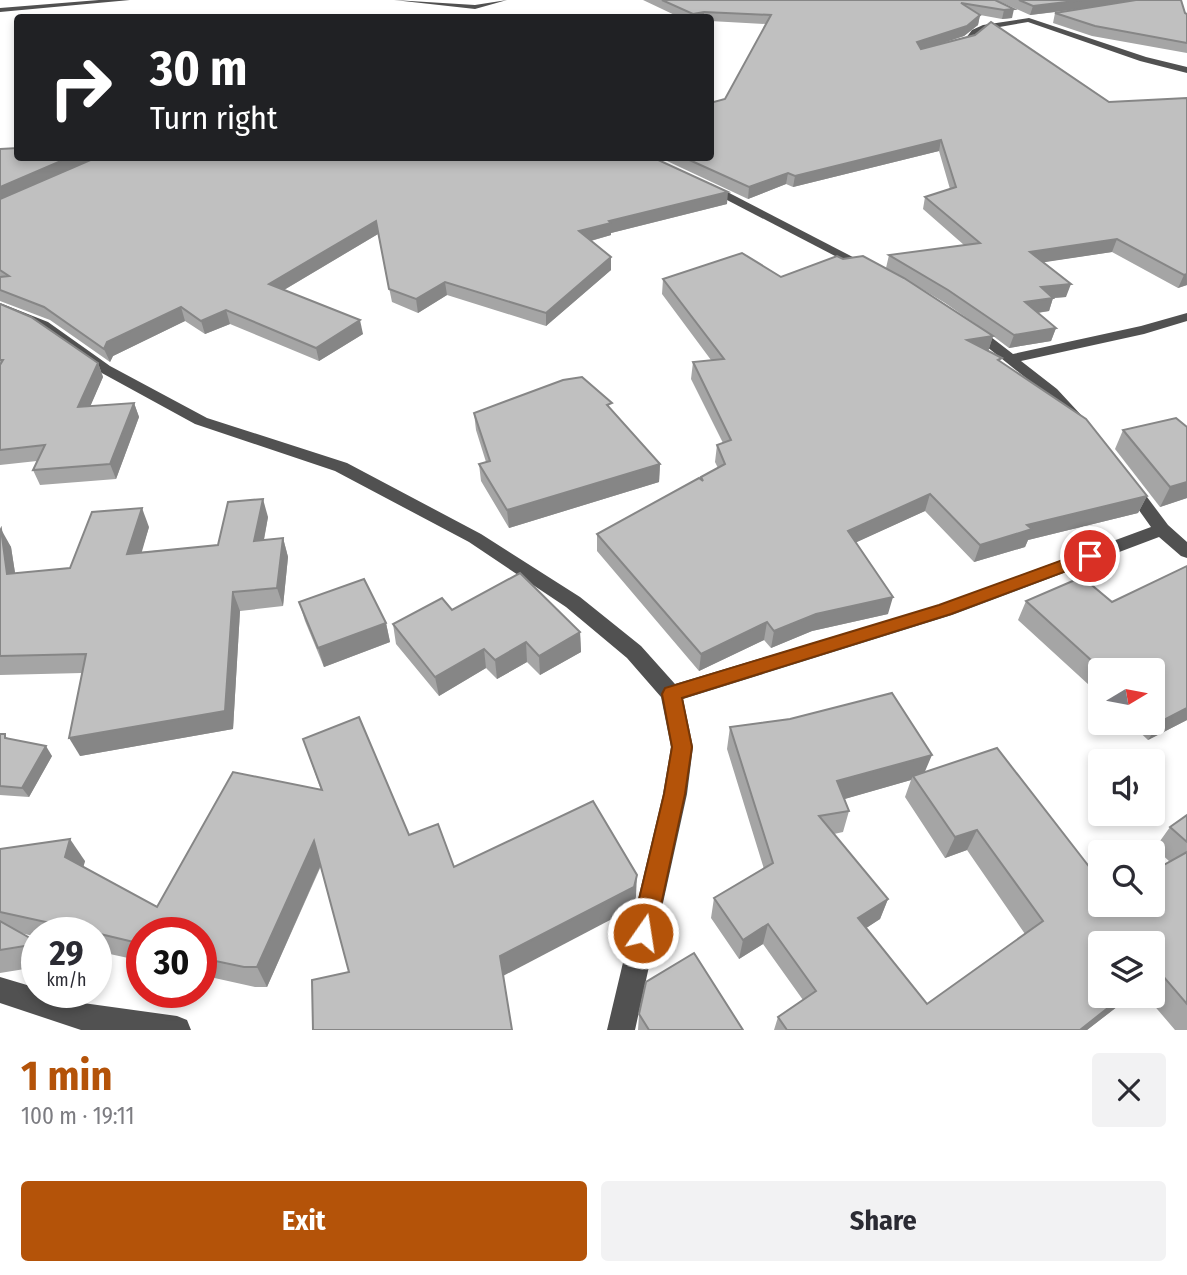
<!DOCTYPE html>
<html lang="en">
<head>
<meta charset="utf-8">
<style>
  body { margin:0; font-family:"Fira Sans Condensed",sans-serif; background:#f2f2f3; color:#2b2b33; height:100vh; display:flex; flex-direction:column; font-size:26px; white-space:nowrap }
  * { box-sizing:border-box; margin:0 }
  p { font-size:23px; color:#7c7c81 }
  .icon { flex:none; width:38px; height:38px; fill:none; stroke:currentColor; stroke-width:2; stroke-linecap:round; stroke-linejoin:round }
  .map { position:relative; height:1030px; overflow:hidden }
  .side { display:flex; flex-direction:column; background:#fff; flex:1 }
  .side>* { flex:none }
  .guide { position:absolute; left:14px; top:14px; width:700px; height:147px; border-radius:7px; box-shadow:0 4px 10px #0003; background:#202124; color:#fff; overflow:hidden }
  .needle { width:46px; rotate:80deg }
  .fabs { position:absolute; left:1088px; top:658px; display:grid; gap:14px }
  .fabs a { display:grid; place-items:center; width:77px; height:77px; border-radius:7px; background:#fff; box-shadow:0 4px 10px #0003; font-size:35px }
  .speed { position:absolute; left:21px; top:917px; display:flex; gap:14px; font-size:35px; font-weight:700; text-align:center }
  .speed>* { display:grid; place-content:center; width:91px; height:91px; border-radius:50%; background:#fff; box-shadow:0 4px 10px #0003; line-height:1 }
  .speed small { font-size:18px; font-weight:400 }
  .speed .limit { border:10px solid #d22; background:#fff; color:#111 }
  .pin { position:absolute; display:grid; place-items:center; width:60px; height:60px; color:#fff; margin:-30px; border:4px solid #fff; border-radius:50%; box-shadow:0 2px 7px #0007 }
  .me { position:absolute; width:77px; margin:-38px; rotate:13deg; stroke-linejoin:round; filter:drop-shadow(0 0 5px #0008) }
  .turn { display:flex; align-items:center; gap:24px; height:147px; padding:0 21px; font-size:32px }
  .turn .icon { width:91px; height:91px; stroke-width:2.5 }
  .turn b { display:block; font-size:49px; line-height:60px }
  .round { display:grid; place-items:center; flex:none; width:74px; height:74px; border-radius:7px; background:#f2f2f3 }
  .headline { display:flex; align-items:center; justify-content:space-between; height:119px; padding:0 21px }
  h1 { font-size:42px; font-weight:700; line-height:52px; color:#b45309 }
  .button { display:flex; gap:14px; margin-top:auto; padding:14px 21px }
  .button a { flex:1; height:80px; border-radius:7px; background:#b45309; color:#fff; font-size:28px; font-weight:700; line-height:80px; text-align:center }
  .button a+a { background:#f2f2f3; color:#2b2b33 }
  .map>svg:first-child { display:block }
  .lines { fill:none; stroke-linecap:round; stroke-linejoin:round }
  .minor { fill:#515151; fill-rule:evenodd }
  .wall { fill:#a5a5a5; fill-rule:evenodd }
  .shaded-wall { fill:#868686 }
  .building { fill:#c0c0c0; stroke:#868686; stroke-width:2 }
  .route { fill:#b45309; stroke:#753606; stroke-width:2 }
</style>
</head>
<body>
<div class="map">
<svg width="1187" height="1030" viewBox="0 0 1187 1030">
  <rect width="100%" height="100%" fill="#fff"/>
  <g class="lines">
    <g class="minor">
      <path d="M99,0h31l-130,12v-4z"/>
      <path d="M394,0l81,5 32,-5 -32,9z"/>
      <path d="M1029,18l117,39 41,10v6l-47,-12 -112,-39 -40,7 -10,5 -6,8 -20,6 -4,-2 18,-8 6,-8 11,-5z"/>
      <path d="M702,183h8l164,85 -6,4 -4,-1 -162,-84z"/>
      <path d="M0,303l48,19 62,44 97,52 140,45 134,71 99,63 61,49 34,38 264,-79 212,-78 -30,-42 8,-5 6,1 33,44 19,17v16l-6,-2 -22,-19 -207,78 -269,84 10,48 -6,47 -52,236h-28l56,-236 8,-47 -10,-50 -34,-39 -61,-51 -97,-65 -134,-71 -140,-47 -95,-52 -62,-44 -38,-16z"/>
      <path d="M1187,313v8l-43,13 -123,27 36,28 25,27 2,3 -8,5 -6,-2 -23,-27 -81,-65 7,-4 5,1 35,27 128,-28z"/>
      <path d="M0,977l37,11v4h12l34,11 94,13 10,4 4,10h-110l-81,-27z"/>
    </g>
  </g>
  <g class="wall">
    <path d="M643,0h352l17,18 -10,1 -22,-4 -2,10 -14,11 -24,8 169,58 78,-4v187l-9,3 -66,-36 -69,10 23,35 -13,1 -4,13 -11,2 18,15 -5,13 -42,7 -16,-12 -5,15 159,145 -9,17 -110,27 -3,7 -51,15 -49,-51 -69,31 32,72 -76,17 -41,17 -7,-8 -65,31 -102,-120v-17l104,-54v-3l17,-9 -3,-6 2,-17 6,-2 -32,-64 2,-17 18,-2 -49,-66 1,-15 118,-2 62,-18 43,9 3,-13 75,-10 -41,-36 2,-12 25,-8 -11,-38 -146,36 -7,-3 -38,15 -81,-38 -9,-2 69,45 -116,29v2l-20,6 20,16v13l-65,56 -99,-31 -29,18 -26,-11 -14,-68 -94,56 79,44 -44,27 -89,-37 -25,10 -20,-13 -72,35 -3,6 -60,-42 -50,-19v-152l18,9h692l15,-59 41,-75 -56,-3v-3h-29zM917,286l28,17 32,22z"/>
    <path d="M996,0h185l4,13 2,1v39l-95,-17 -39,-13 2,-10 35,-5 -60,7z"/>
    <path d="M0,304l98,59 5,14 -13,29 44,-3 5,14 -23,62 -76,6 -7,-15 4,-9 -37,4z"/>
    <path d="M612,411l48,53 -1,18 -150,46 -28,-47 -2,-17 7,-2 -10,-32 -2,-17z"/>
    <path d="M1187,427v71l-27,9 -45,-58 8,-19z"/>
    <path d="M268,517l-4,23 19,-2 5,19 -5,49 -43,5 -7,118 -153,27 2,-83 -82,2v-144l11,16 4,26 55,-5 79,-41 -8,25 77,-7z"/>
    <path d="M1187,566v154l-39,20 -18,-17h23v-53h-52v26l-83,-76 8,-19 86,1z"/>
    <path d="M299,602l87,21 4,19 -66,25 -19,-46z"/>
    <path d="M452,610l128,22 1,20 -41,23 -13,-13 -30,17 -11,-11 -47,28 -43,-52 -3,-20z"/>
    <path d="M730,727l195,45 176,133 69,-43 -15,-14 15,-21 17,-12v215h-12l-29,-34h7v-53l-22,53 -44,34h-313l4,-13 25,-17 -40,-56 -24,15 -28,-41 3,-20 50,-29 -37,-120zM911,780l-6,17 40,61 22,-8 58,84 -98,70 -61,-76 14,-9 8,-20 -54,-65 9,-2 6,-21 -5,-12z"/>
    <path d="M0,734l8,4 44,18 -23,41 -29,-2z"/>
    <path d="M303,739l106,96 45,32 182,29 -3,12 -284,64 -28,-106 -54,121h-12l-54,-12v-42h-59v28l-46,-10v-18h-59v4l-16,-4 16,9v25l-37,6v-124l85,12 -2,6 74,40 164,-117z"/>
    <path d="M639,1014l104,16h-105z"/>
  </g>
  <g class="shaded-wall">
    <path d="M1083,0h66l-119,15 3,-9z"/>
    <path d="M1014,9l-2,9 -10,1 2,-9z"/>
    <path d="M704,12v6h-12l1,-4z"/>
    <path d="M980,15l-2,10 -14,11 -49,16 2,-10z"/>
    <path d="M941,140l-2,11 -146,36 2,-11z"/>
    <path d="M68,158h31l-99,43v-14z"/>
    <path d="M788,173l-2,11 -38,15 1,-12z"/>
    <path d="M728,192l-1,12 -116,29v2l-32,9v-13l30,-10z"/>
    <path d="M376,221l2,13 -106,63 -3,-13z"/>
    <path d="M1117,239l-5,13 -86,13 4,-13z"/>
    <path d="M611,257v13l-65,56v-13z"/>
    <path d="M1187,274v11l-9,3 6,-13z"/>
    <path d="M445,282l2,13 -29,18 -2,-14z"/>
    <path d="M1071,284l-5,13 -13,1 -4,13 -28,4 4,-13 16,-15z"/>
    <path d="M181,307l4,14 -72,35 -3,6 -6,-13 3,-7z"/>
    <path d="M226,310l4,14 -25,10 -4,-13z"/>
    <path d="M360,320l3,14 -44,27 -3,-13z"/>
    <path d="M1056,328l-5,13 -42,7 5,-13z"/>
    <path d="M993,336l-5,16 -21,-12z"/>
    <path d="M98,363l5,14 -19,44 -6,-14z"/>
    <path d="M134,403l5,14 -23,62 -6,-15z"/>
    <path d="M660,464l-1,18 -150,46 -2,-18z"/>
    <path d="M1187,482v16l-27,9 10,-20z"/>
    <path d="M930,494l-5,17 -81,37 4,-17z"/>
    <path d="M1147,496l-9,17 -110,27 -3,7 -51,15 6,-17 47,-20z"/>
    <path d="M263,499l5,18 -8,43 -6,-19z"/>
    <path d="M142,508l7,19 -13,45 -9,-18z"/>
    <path d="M1,529l10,18 7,45 -11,-18z"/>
    <path d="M283,538l5,19 -5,49 -6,-18z"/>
    <path d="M233,592l7,19 -7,118 -153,27 -11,-18z"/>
    <path d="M893,597l-5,17 -76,17 -41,17 3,-17 42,-17z"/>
    <path d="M767,622l-3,18 -65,31 2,-17z"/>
    <path d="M386,623l4,19 -66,25 -6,-19z"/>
    <path d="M580,632l1,20 -41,23 -1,-19z"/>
    <path d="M526,642l1,20 -30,17 -2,-19z"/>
    <path d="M484,649l2,19 -47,28 -4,-19z"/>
    <path d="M1187,708v12l-39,20 12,-18z"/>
    <path d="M46,746l6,10 -23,41 -7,-9z"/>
    <path d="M932,755l-9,21h-10l-2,4 -80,23 6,-22z"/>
    <path d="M977,830l-10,20 -22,8 10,-21z"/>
    <path d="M70,839l15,22 -5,18 -15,-22z"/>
    <path d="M314,841l8,21 -55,125 -10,-20z"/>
    <path d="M637,875l-1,21 -3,12 -130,68 -3,-20z"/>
    <path d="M888,899l-8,20 -29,19 7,-20z"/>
    <path d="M768,924l-5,20 -24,15 4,-19z"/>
    <path d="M1123,996h8l-44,34h-7z"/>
  </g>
  <g class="building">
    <path d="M662,0h333l19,9 -10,1 -43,-7 19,12 -13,11 -50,16 4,7 54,-14 16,-13 118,80 78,-4v176l-3,1 -67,-36 -87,13 41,32 -30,3 12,11 -28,4 31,26 -42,7 -66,-45 -59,-35 91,-12 -55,-46 31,-10 -15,-47 -146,36 -7,-3 -39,14 -64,-29h25v-55l15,-4 46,-84 -67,-3 -11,2z"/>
    <path d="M1019,0h64l-50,6z"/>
    <path d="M1136,0h45l4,13 2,1v29l-92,-17 -40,-13z"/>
    <path d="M18,148v10h50l-68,29v-38z"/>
    <path d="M95,158h559l74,34 -119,29 2,2 -32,8 32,26 -65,56 -101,-31 -29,17 -27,-10 -13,-68 -107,63 91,36 -44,28 -90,-38 -25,11 -20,-14 -74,35 -3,7 -60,-42 -44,-17v-13l9,-1 -9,-6v-71z"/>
    <path d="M742,253l39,24 56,-21 6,3 20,-3 41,22 89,58 -26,4 35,18 -4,2 88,59 61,77 -120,29 5,4 -52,16 -50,-51 -82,37 45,66 -77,17 -42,17 -7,-9 -66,32 -104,-120 102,-56 4,3 -2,-4 24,-13 -8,-19 14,-5 -38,-78 31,-3 -61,-80z"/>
    <path d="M0,304l31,13 67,46 -20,44 56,-4 -24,61 -77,6 12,-25 -45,5v-85l3,-5h-3z"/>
    <path d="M582,377l30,26 -5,2 53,59 -153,46 -28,-46 11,-3 -16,-48 89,-33z"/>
    <path d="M1176,418l11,9v55l-17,5 -47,-57z"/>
    <path d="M263,499l-9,42 29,-3 -6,50 -44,4 -8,119 -156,27 17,-84 -86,2v-125l1,-2 6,45 63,-6 22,-56 50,-4 -15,46 91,-9 10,-43z"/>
    <path d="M1187,566v142l-27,14 -7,-6v-46h-51l-76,-69 56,-24 30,25z"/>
    <path d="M520,573l60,59 -41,24 -13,-14 -31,18 -11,-11 -49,28 -42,-53 49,-26 10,12z"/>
    <path d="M364,579l22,44 -68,25 -19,-46z"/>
    <path d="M892,693l40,62 -95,26 12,30 -30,5 69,83 -30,19 69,86 116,-83 -66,-91 -22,7 -42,-61 84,-28 104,134v23h52v-34l34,-19v152l-30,-35 -4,3v-29h-52v53h22l-43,34h-293l-9,-13 38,-26 -48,-67 -25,16 -29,-42 59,-35 -43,-136 60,-8z"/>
    <path d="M359,717l50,118 29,-11 16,43 139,-66 44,74 -3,12 -134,69 12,74h-199l-1,-50 37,-8 -35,-131 -57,126h-13l-43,-9v-25h-59v11l-46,-11 -96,-21v-63l70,-10 -5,18 92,50 76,-135 89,18 -19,-51z"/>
    <path d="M0,734h5v4l41,8 -24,42 -22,-2z"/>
    <path d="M1187,815v27l-17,-15z"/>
    <path d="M0,921l37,21v2l-37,6z"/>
    <path d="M694,953l49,77h-94l-10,-16 7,-32z"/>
  </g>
  <path class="route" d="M1090,550l6,2 2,4 -2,4 -145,54 -269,84 10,49 -7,47 -30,139 -4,9 -8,3 -9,-3 -3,-9 33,-139 8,-47 -10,-53 3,-6 274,-83z"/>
</svg>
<div class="fabs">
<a><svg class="needle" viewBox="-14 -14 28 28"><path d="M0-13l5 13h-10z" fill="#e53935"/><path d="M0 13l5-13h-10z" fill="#7c7c81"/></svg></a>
<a><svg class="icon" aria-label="sound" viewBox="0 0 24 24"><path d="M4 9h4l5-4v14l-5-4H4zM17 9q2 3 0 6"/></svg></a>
<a><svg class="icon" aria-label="search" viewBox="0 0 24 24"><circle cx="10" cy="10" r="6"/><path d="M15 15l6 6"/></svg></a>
<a><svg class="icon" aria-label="layers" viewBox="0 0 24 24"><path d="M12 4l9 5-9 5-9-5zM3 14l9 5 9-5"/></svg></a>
</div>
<div class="speed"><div>29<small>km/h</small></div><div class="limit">30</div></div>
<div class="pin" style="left:1090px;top:556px;background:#d93025"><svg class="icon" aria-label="arrive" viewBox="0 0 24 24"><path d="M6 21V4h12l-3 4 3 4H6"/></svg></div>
<svg class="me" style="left:643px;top:933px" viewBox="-20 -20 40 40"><circle r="17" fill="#b45309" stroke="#fff" stroke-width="3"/><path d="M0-11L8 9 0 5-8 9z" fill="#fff"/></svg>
<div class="guide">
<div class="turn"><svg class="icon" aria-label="right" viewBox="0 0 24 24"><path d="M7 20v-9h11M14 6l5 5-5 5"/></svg><div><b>30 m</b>Turn right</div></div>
</div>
</div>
<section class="side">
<div class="headline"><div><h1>1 min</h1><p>100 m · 19:11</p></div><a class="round"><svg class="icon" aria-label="close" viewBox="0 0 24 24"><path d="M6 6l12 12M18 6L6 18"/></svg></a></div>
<div class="button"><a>Exit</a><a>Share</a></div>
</section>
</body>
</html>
